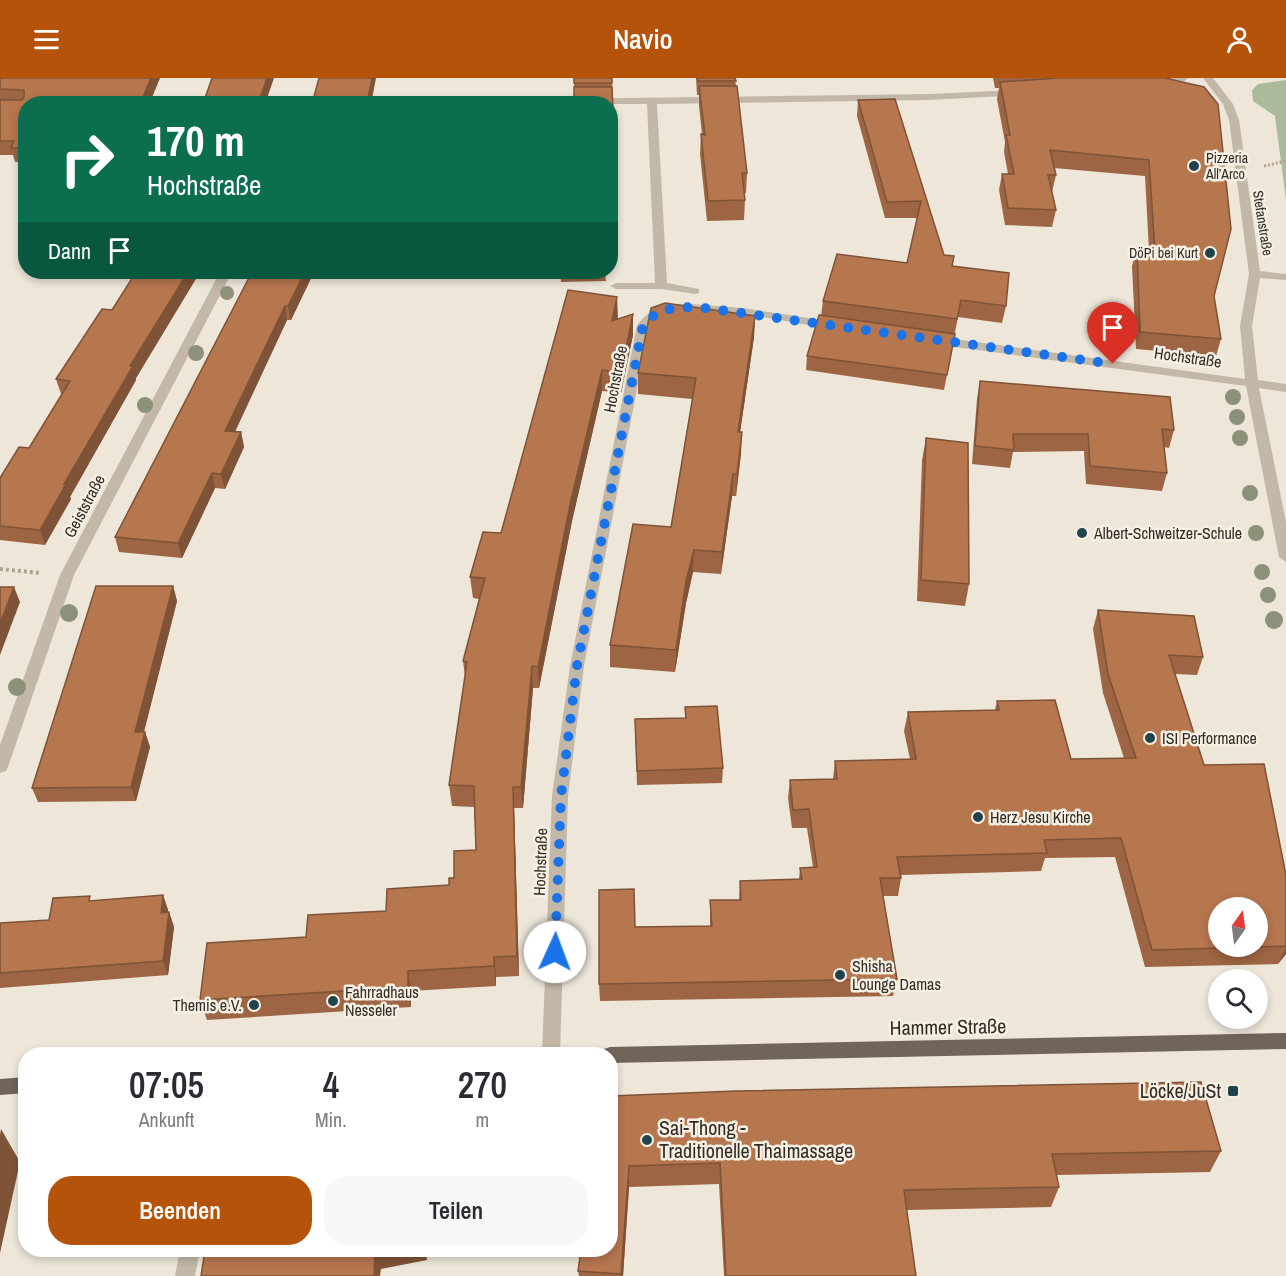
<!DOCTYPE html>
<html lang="de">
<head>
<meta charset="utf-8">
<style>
  body { margin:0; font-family:"Archivo Narrow",sans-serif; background:#f7f7f7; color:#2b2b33; height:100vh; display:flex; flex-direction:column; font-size:22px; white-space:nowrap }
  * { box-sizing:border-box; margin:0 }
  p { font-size:20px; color:#7c7c81 }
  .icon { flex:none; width:33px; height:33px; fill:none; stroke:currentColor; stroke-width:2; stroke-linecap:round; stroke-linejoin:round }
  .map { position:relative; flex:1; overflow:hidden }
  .sheet { position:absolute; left:18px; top:969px; width:600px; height:210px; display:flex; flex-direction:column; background:#fff; border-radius:24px; box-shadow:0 3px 9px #0003 }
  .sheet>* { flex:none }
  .guide { position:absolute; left:18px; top:18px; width:600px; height:183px; border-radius:24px; box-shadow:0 3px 9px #0003; background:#0b6e4f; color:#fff; overflow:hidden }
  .needle { width:39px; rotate:14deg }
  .controls { position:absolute; left:1208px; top:819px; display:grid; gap:12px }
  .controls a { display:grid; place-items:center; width:60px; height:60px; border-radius:50%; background:#fff; box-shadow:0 3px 9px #0003; font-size:30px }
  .pin { position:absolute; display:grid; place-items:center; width:51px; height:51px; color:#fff; margin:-62px -26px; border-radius:50% 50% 50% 0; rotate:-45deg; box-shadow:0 0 6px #0007 }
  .pin .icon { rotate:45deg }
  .me { position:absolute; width:66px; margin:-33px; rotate:2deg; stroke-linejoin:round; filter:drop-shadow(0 0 4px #0008) }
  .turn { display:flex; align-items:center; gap:21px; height:126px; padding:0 30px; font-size:27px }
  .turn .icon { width:78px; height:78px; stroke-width:2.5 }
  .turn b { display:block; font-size:42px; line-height:51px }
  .then { display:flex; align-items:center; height:57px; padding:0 30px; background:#0003; gap:12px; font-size:22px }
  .eta { display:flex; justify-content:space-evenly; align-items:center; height:102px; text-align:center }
  .eta b { font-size:36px; font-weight:600; line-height:42px }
  .primary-button { display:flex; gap:12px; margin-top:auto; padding:12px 30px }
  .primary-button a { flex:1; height:69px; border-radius:24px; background:#b45309; color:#fff; font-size:24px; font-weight:600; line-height:69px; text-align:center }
  .primary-button a+a { background:#f7f7f7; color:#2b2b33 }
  header { display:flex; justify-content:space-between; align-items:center; height:78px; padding:0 30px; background:#b45309; color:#fff; font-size:27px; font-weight:600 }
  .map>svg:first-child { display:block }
  .green { fill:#abba9b }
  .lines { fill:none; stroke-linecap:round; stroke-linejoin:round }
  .path-far1 { stroke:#afa291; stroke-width:3; stroke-dasharray:2 2; stroke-linecap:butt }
  .path { stroke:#afa291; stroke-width:4; stroke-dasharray:3 3; stroke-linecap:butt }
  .minor { fill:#c3b8a7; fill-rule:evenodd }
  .major { fill:#716459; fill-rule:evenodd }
  .tree { fill:#8c917a }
  .wall { fill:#9d6543 }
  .shaded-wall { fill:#7f5337 }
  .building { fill:#b6764e; stroke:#7f5337; stroke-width:1.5; fill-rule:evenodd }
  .route { stroke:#1a73e8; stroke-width:10; stroke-dasharray:0 18 }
  .poi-dot { fill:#21434c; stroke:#f6f0e4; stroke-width:2 }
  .labels { text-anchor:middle; stroke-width:5; stroke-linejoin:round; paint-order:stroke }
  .far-poi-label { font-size:14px; fill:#312b26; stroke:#f6f0e4; text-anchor:start }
  .far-street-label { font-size:14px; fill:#312b26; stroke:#f6f0e4 }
  .street-label { font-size:16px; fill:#312b26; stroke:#f6f0e4 }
  .poi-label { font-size:16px; fill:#312b26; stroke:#f6f0e4; text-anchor:start }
  .near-street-label { font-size:20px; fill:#312b26; stroke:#f6f0e4 }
  .near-poi-label { font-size:20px; fill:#312b26; stroke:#f6f0e4; text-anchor:end }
</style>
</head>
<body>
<header><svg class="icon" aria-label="menu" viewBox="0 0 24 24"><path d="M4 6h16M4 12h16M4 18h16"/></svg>Navio<svg class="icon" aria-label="person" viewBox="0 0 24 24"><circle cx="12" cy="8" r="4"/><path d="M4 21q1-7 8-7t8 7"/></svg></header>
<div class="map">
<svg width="1286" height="1198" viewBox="0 0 1286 1198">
  <rect width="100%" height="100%" fill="#ede6d9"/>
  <path class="green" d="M1286,2v120l-11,-84 -22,-15 -1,-11 6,-6z"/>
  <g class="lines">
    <path class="path-far1" d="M1264,88l22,-5"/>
    <path class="path" d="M0,491l41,4"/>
    <g class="minor">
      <path d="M1151,0h38l-5,3 -36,2v-4z"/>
      <path d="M1203,0h10l20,26 6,16 21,151 26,3v6l-26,-2 -8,48 6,54 28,4v8l-27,-4 27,134v40l-7,-5 -33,-171 -313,-42 -6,-4 6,-4 312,43 -5,-53 9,-52 -20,-154 -6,-16z"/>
      <path d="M1017,12l5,3 -1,2 -92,5 -272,4 10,179 32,6v4l-4,1 -34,-5h-45l-6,-3 6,-3h39l-8,-179h-252l5,-3 529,-7z"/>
      <path d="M220,194h12l-158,303 -66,192 -2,4 -6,2v-28l60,-170z"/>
      <path d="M691,226l52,4 92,14 6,4 -6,4c-41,-7 -136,-28 -172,-16 -6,2 -10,7 -14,12l-65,340 -16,130 -8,258h-18l10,-258 18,-130 67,-341c16,-20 30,-20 54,-21z"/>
      <path d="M180,1172h20l-5,26h-20z"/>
    </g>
    <g class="major">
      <path d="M1286,955v16l-676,14v-9h-9l3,-5 6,-2z"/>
      <path d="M26,999v16l-26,2v-16z"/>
    </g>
  </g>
  <g class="tree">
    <circle cx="227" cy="215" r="7"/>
    <circle cx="196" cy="275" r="8"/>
    <circle cx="1233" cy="319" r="8"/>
    <circle cx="145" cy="327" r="8"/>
    <circle cx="1237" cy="339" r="8"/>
    <circle cx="1240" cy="360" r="8"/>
    <circle cx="1250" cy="415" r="8"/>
    <circle cx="1256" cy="455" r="8"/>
    <circle cx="1262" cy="494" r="8"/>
    <circle cx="1268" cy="517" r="8"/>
    <circle cx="69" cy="535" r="9"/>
    <circle cx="1274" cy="542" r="9"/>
    <circle cx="17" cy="609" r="9"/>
  </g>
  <g class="wall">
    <path d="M0,0h160l-11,26h-123v58h-11l-2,-7h-13z"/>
    <path d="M574,0h38l2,78h-2l1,39h-3v-91h-36z"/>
    <path d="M696,0h39l12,95 -1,20h-2l1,7 -1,20 -37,1 -7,-67 1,-20h1l-3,-28v-11h-2z"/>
    <path d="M993,0h172l49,218 7,43 -5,17 -80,-7 -4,-83 5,-17 12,2 -4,-75 -91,-8 2,7 -4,17 4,18 -4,17 -47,-2 -6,-35 3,-16h6l-4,-22 1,-10 -8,-43 2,-11h-4z"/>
    <path d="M895,21l49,156 9,11 53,40 -4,17 -44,-6 -14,73 -138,-20 1,-14 14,-40 2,-15 84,-38 10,-45h-32l-28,-102 1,-16z"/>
    <path d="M136,194h64l-64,106v2l-66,117 1,2 -26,46 -45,-5v-62l29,-30 33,-54h-1l-5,-15 56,-69z"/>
    <path d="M252,194h62l-23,48h-4l-52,112h6l3,15 -19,42 -10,-1 -33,70 -63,-6 -4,-15z"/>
    <path d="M560,194h45l1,9 -45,1z"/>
    <path d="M633,236v21l-12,58 -19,-2 -30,130 -33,167h-6l-10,120h-9l5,168 -23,1v9l-85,5v16l-204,13 -7,-20 106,-63 80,-26 63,-26 27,-35 -2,-43 -22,-1 -3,-21 16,-108 -2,-16 16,-62 -6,-1 -3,-21 31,-44 116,-214z"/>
    <path d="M755,238l-1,21 -14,95 1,21 -5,43h-4l-11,78 -28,-2 -7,31 -11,69 -65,-5v-22l61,-118 21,-128 -54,-5v-21z"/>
    <path d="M980,303l194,49 -5,18 -5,-1 3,26 -5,18 -76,-7 -2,-33 -71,1 -3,16 -38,-4 5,-65z"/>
    <path d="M926,360l43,146 -4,22 -48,-5 5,-141z"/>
    <path d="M173,508l4,15 -33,131h1l5,15 -14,54 -98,1 -6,-14z"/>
    <path d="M1098,532l105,47 -6,18 -22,-1 29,91 82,110v79l-8,10 -133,3 -30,-110 -70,1 -4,13 -140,4v3l-3,18h-15l14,83 -4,17 -293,5 -1,-17 36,-57 75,-1v-26h29l1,-19 59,-2 1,-11 13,-1 -6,-39h-15l-4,-30 2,-18 43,-1 2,-18 75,-2 -6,-28 4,-19 87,-2 2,-9 74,58 53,-1 -21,-65 -10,-64z"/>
    <path d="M685,629l38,61 -1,15 -85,2 -2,-66 50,-1z"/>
    <path d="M163,817l5,15v2h1l5,15 -6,48 -168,13v-65l49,-3 43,-19z"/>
    <path d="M610,1018l611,55 -11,21 -154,3 3,12 -8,20 -145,3 10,66h-192l-5,-92 -90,3 -6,89h-44l-1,-5z"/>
  </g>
  <g class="shaded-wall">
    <path d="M151,0h9l-11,26h-9z"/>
    <path d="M267,0h7l-9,26h-7z"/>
    <path d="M372,0h4l-5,26h-4z"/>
    <path d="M188,194h12l-64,106v2l-66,117 1,2 -26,46 -5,-15 24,-46 66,-118z"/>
    <path d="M305,194h9l-23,48 -3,-14z"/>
    <path d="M617,219l1,21 -6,23v-20z"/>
    <path d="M285,228l2,14 -59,126 -3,-15z"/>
    <path d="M633,236v21l-12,58v-21z"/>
    <path d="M755,238l-1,21 -17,116 1,-21z"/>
    <path d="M602,292v21l-30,130 -33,167 -1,-21 33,-167z"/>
    <path d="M241,354l3,15 -19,42 -4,-15z"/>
    <path d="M742,354l-1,21 -5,43 1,-22z"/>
    <path d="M212,395l3,15 -33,70 -4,-15z"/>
    <path d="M733,396l-1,22 -11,78 1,-22z"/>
    <path d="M694,472l-1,22 -7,31 -11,69 1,-22 10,-69z"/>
    <path d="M173,508l4,15 -37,146 -5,-15z"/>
    <path d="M14,509l6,15 -20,53v-31z"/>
    <path d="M532,588l1,22 -10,120 -2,-21z"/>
    <path d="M145,654l5,15 -14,54 -5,-14z"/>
    <path d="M513,709l1,21 5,168 -2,-20z"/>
    <path d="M163,817l5,15 -2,17 -5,-14z"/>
    <path d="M169,834l5,15 -6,48 -5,-14z"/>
    <path d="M1286,870v6l-8,10z"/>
    <path d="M494,879l2,20v9l-2,-20z"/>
    <path d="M408,893l3,20v16l-3,-20z"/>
    <path d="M1,1051l19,33 -20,91v-118z"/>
    <path d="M629,1088v21l-6,89h-2z"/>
    <path d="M375,1172h51l1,10 -46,9 -1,7h-6z"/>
  </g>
  <g class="building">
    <path d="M0,0h151l-11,26h-114v44h-15l3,-7h-14v-41h22l2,-3v-7l-24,-1z"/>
    <path d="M212,0h55l-9,26h-55z"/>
    <path d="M319,0h53l-5,26h-55z"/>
    <rect x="574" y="0" width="38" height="5"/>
    <path d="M697,0h38l1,3h-38z"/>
    <path d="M1058,0h107l39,9 14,17 13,125 -17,67 7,43 -81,-7 -3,-83 18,3 -6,-92 -99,-10 6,25h-8l8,35 -48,-2 -6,-34h12l-8,-39h4l-10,-53z"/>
    <path d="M699,8h38l10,87h-5l3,27 -37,1 -7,-67 4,1z"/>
    <path d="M574,9h38l2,49h-3l1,39h-2v-71h-36z"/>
    <path d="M895,21l49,156 10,1 -2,10 57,7 -3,33 -45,-6 -4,19 -134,-18 14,-47 70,9 14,-62 -34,1 -29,-102z"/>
    <path d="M136,194h52l-58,94h3l-69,118h2l-26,46 -40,-4v-48l19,-31 10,1 41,-67 -14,-2 46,-70 10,1z"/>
    <path d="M252,194h53l-17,34h-3l-60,125 16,1 -20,42 -9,-1 -34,70 -63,-6z"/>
    <path d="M568,212l49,7 -5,24 21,-7 -12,58 -19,-2 -31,130 -33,167 -6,-1 -11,121h-8l4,169 -23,1v9l-86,5v16l-208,13 7,-57 99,-6 2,-22 78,-4 1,-22 62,-4v-7h5v-27l22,-1 -2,-64 -25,-1 18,-123 -4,-1 22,-83 -15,-1 13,-45 18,1z"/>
    <path d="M665,225l90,13 -17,116h4l-5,42h-4l-11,78 -28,-2 -8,31 -10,69 -66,-5 23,-121 38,3 25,-149 -58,-5 13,-65z"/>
    <path d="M819,237l136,19 -8,41 -140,-19z"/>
    <path d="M980,303l190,16 4,33 -12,-1 5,44 -77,-7 -2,-32h-75l1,16 -39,-4z"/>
    <path d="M926,360l42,5 1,141 -48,-4z"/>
    <path d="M96,508h77l-38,146h10l-14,55 -99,1z"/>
    <path d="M0,509h14l-14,37z"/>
    <path d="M1098,532l96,6 9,41 -34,-2 35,110 60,-1 22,111v71l-134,4 -31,-112 -77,2 3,13 -150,4 4,21h-21l17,101 -298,5v-94l35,-1 1,38 77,-1 -2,-26h31l-1,-19 62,-2 -2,-11 17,-1 -8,-58 -16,1 -3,-30 47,-1 -2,-18 81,-2 -8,-47 91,-2 -2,-9 58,-1 16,59 65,-1 -28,-84zM1218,830h39v38h-39z"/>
    <path d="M717,628l6,62 -86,3 -2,-52 51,-1 -1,-11z"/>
    <path d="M163,817l-2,18 8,-1 -6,49 -163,12v-50l49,-3 4,-22 37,-2 -1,5z"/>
    <path d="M1201,1004l20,69 -169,3 7,33 -155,3 12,86h-190l-6,-113 -91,3 -8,108 -43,-3 3,-21h29v-154l126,-5z"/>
    <path d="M205,1172h172h-2l-1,26h-173z"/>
  </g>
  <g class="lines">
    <path class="route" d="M555,874l6,-156 16,-130 66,-341c17,-18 30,-17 54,-18l416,57"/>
  </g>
  <g class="poi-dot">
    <circle cx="1194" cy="88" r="6"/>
    <circle cx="1210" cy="175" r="6"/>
    <circle cx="1082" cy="455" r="6"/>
    <circle cx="1150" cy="660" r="6"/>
    <circle cx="978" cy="739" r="6"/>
    <circle cx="840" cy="897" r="6"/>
    <circle cx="333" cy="923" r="6"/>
    <circle cx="254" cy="927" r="6"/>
    <rect x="1227" y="1007" width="12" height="12" rx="3"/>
    <circle cx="647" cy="1062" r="6"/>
  </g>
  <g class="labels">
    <g class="far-poi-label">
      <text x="1206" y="85">Pizzeria<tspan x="1206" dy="16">All’Arco</tspan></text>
      <text x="1198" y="180" text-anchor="end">DöPi bei Kurt</text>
    </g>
    <g class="far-street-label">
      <text transform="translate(1263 145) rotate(81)" y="5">Stefanstraße</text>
    </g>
    <g class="street-label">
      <text transform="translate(1188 279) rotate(8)" y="6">Hochstraße</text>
      <text transform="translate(615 301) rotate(-79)" y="6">Hochstraße</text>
      <text transform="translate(84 428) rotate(-62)" y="6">Geiststraße</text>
      <text transform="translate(540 784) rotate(-88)" y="6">Hochstraße</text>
    </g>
    <g class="poi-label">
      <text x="1094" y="461">Albert-Schweitzer-Schule</text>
      <text x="1162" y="666">ISI Performance</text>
      <text x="990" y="745">Herz Jesu Kirche</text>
      <text x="852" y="894">Shisha<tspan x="852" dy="18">Lounge Damas</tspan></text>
      <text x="345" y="920">Fahrradhaus<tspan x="345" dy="18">Nesseler</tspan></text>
      <text x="242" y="933" text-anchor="end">Themis e.V.</text>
    </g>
    <g class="near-street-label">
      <text transform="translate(948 949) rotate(-1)" y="7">Hammer Straße</text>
    </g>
    <g class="near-poi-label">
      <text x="1221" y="1020">Löcke/JuSt</text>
      <text x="659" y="1057" text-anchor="start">Sai-Thong -<tspan x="659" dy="23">Traditionelle Thaimassage</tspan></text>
    </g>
  </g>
</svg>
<div class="controls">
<a><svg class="needle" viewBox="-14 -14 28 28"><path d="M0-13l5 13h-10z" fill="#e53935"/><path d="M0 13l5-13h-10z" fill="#7c7c81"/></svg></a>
<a><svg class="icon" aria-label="search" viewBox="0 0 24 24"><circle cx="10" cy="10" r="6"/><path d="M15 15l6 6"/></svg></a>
</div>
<div class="pin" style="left:1113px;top:286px;background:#d93025"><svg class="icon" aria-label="arrive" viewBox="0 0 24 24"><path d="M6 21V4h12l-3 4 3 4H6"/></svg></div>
<svg class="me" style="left:555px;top:874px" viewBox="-20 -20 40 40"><circle r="19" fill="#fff"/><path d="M0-13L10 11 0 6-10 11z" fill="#1a73e8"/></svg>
<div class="guide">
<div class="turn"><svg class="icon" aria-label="right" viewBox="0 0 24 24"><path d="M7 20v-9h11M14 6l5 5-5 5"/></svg><div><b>170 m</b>Hochstraße</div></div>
<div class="then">Dann<svg class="icon" aria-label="arrive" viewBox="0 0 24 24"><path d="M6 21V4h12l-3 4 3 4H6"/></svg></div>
</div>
<section class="sheet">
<div class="eta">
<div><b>07:05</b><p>Ankunft</p></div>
<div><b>4</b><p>Min.</p></div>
<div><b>270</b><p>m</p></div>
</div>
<div class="primary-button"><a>Beenden</a><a>Teilen</a></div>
</section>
</div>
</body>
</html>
